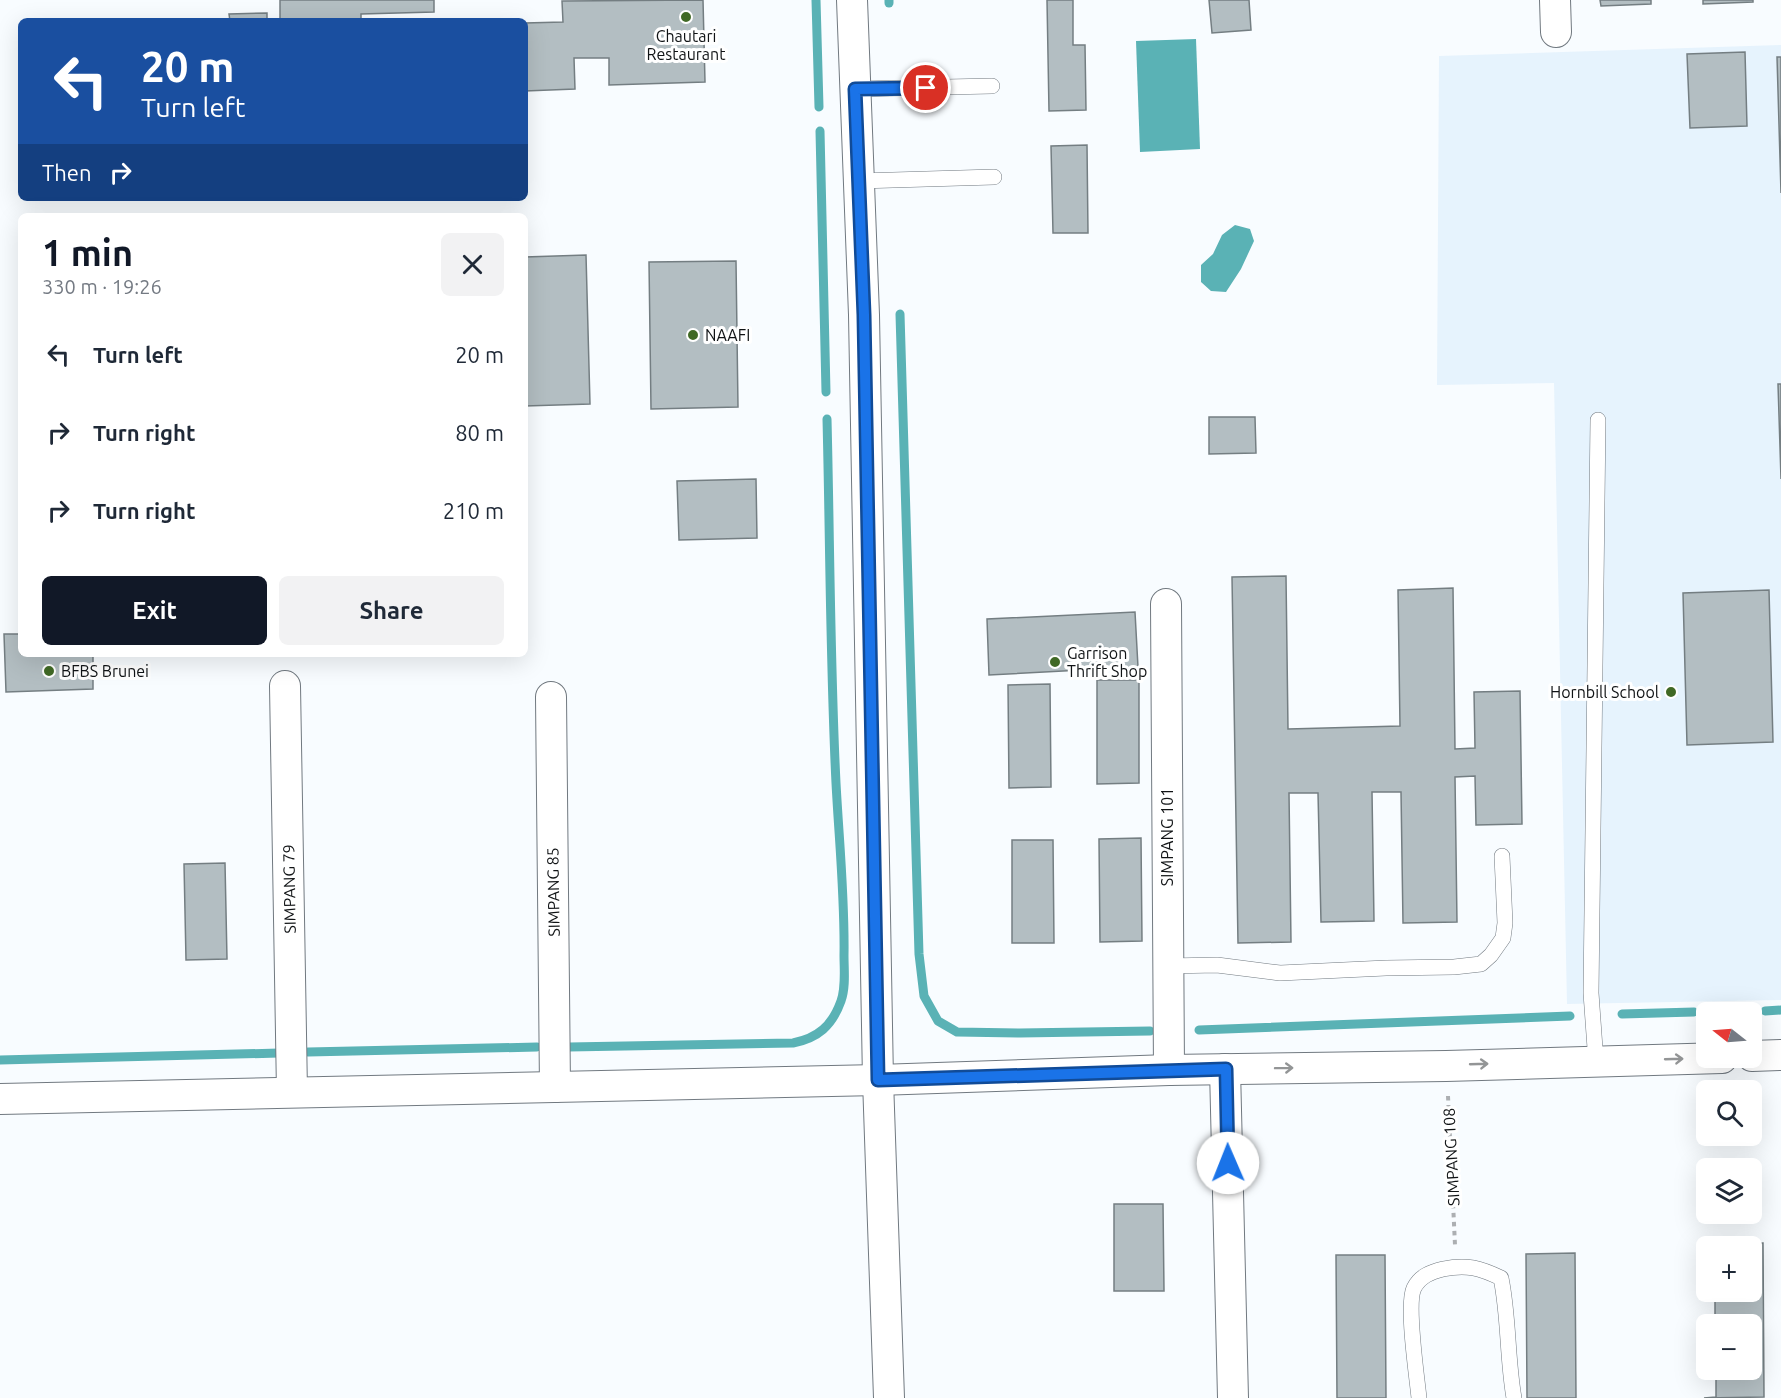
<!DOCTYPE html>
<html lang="en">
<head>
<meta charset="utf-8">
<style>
  body { margin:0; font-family:Ubuntu,sans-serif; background:#f2f2f3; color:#1f2937; height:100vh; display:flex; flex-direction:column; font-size:22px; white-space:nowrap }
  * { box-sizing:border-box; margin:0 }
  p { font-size:20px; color:#747a83 }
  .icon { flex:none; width:33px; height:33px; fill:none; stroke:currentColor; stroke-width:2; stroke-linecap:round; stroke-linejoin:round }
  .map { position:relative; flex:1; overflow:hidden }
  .side { position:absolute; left:18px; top:213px; width:510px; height:444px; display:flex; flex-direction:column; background:#fff; border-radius:9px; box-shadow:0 6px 24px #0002 }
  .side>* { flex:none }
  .top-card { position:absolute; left:18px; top:18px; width:510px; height:183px; border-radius:9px; box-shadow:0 6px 24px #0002; background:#1a4fa0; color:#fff; overflow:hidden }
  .needle { width:39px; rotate:287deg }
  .fabs { position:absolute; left:1696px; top:1002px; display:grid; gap:12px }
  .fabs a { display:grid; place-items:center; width:66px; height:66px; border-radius:9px; background:#fff; box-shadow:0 6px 24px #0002; font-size:30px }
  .pin { position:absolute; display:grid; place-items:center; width:51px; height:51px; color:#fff; margin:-26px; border:3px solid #fff; border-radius:50%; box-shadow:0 2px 6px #0007 }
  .me { position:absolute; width:66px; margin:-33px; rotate:359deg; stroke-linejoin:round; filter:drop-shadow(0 0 4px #0008) }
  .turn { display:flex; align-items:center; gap:21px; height:126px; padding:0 24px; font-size:27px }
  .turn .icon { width:78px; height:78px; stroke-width:2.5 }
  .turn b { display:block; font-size:42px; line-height:51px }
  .then { display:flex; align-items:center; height:57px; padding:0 24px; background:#0003; gap:12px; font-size:22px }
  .round { display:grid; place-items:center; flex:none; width:63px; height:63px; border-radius:9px; background:#f2f2f3 }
  .headline { display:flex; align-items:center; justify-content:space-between; height:102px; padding:0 24px }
  h1 { font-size:36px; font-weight:600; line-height:45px; color:#111827 }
  .cta { display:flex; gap:12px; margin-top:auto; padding:12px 24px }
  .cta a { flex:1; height:69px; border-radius:9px; background:#111827; color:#fff; font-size:24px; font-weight:600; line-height:69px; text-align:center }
  .cta a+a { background:#f2f2f3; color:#1f2937 }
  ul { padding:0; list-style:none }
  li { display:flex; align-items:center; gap:18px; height:78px; padding:0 24px }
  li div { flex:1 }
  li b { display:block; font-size:22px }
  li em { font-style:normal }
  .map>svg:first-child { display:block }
  .built { fill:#e6f3fd }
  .water { fill:#5ab2b5 }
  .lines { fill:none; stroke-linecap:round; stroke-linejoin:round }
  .stream { stroke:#5ab2b5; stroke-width:9 }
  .building { fill:#b3bec2; stroke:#747e82; stroke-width:1.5 }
  .lane-casing { stroke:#717980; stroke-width:16 }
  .street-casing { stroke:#717980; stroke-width:32 }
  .path { stroke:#acafb2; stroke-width:4; stroke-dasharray:4.5 4.5; stroke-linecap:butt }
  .lane { stroke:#fff; stroke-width:15 }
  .street { stroke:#fff; stroke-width:30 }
  .oneway { stroke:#939596 }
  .route-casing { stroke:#114b97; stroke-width:15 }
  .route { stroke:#1a73e8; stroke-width:10 }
  .poi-dot { fill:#406925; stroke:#fff; stroke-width:2 }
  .labels { text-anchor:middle; stroke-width:6; stroke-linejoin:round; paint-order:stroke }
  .poi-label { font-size:16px; fill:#101315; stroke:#fff; text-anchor:start }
  .street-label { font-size:16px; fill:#101315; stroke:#fff }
</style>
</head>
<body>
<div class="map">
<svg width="1781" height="1398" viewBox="0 0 1781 1398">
  <rect width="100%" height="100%" fill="#f8fcff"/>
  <path class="built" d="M1781,45v955l-214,4 -13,-621 -117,2 2,-329z"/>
  <g class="water">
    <path d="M1196,39l4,110 -60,3 -4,-111z"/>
    <path d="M1235,225l15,4 4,12 -13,28 -15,23 -15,-1 -10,-9v-17l12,-11 9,-19z"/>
  </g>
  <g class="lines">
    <g class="stream">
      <path d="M816,0l3,107"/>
      <path d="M889,0v3"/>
      <path d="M820,131l6,261"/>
      <path d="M900,314l19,640 5,42 14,25 19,11 63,1 130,-2"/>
      <path d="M1765,1011l16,-1"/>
      <path d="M1622,1014l72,-2"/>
      <path d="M1199,1030l371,-14"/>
      <path d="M569,1047l224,-4c25,-5 39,-17 48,-42 5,-14 3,-31 3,-45 1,-58 -5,-116 -8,-173 -6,-121 -6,-243 -9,-364"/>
      <path d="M308,1052l229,-5"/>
      <path d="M0,1060l279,-7"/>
    </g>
  </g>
  <g class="building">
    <path d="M280,0h154v12l-73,2v7h-81z"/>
    <path d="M703,0l2,82 -96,3v-27h-35l1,31 -50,2v-68l38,-1 -1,-21z"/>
    <path d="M1047,0h26v45h12l1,65 -37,1z"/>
    <path d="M1209,0h40l2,30 -39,3z"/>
    <path d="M1600,0h51v4l-50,2z"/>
    <path d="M1703,0h50v2l-50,2z"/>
    <path d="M267,13v8h-37l-1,-7z"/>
    <path d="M1745,52l2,74 -57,2 -3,-74z"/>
    <path d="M1777,57h4v136z"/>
    <path d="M1087,145l1,88h-35l-2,-87z"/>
    <path d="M586,255l4,149 -65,2v-149z"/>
    <path d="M736,261l2,146 -87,2 -2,-147z"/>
    <path d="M1778,384h3v95z"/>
    <path d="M1209,417h46l1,36 -47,1z"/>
    <path d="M756,479l1,59 -78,2 -2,-59z"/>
    <path d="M1286,576l2,153 112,-3 -2,-136 55,-2 2,161 20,-1 -1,-56 46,-1 2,133 -46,1 -1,-49 -20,1 2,145 -54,1 -2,-131h-29l2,129 -53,1 -3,-129h-29l2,149 -53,1 -6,-366z"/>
    <path d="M1769,590l4,152 -86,3 -4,-152z"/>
    <path d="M1135,612l3,55 -149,8 -2,-56z"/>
    <path d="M4,634h17v20h72v35l-87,3z"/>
    <path d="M1097,680h42v103l-42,1z"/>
    <path d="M1050,684l1,103 -42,1 -1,-103z"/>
    <path d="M1141,838l1,103 -42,1 -1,-103z"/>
    <path d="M1012,840h41l1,103h-42z"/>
    <path d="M225,863l2,96 -41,1 -2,-96z"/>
    <path d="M1114,1204h49l1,87h-50z"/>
    <path d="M1763,1243l1,154 -60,1 12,-1v-27h36v-46h-37v-32h37v-46h-37v-2z"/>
    <path d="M1575,1253l1,145h-49l-1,-144z"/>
    <path d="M1336,1255h49l1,143h-49z"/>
  </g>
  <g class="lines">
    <g class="lane-casing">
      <g id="lane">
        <path d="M855,89l137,-3"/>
        <path d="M859,181l135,-4"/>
        <path d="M1168,966l49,-1 63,8 106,-5 68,-1 27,-3 10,-9 12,-17 2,-15 -3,-67"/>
        <path d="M1596,1062l-5,-69 7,-573"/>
        <path d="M1419,1398c-2,-21 -13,-94 -5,-110 6,-12 17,-16 29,-19 24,-5 37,-1 58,9 8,39 6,80 13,120"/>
      </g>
    </g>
    <g class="street-casing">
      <g id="street">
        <path d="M852,0l12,315 14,765 11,318"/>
        <path d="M1555,0l1,32"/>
        <path d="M1166,604l3,466"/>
        <path d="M285,686l7,406"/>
        <path d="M551,697l4,390"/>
        <path d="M1752,1056l29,-1"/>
        <path d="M1225,1069l8,329"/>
        <path d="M0,1099l878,-19 291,-10 277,-4 276,-8"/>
      </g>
    </g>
    <path class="path" d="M1448,1096l7,149"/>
    <use href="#lane" class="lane"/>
    <use href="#street" class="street"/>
  </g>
  <defs><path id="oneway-shaft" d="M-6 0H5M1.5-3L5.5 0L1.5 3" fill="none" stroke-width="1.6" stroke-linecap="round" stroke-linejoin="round" transform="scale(1.5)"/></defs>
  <g class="oneway">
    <use href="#oneway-shaft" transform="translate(1674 1059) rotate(-2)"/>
    <use href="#oneway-shaft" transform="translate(1479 1064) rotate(-2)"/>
    <use href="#oneway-shaft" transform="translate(1284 1068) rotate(-1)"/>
  </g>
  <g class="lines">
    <g class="route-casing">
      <path id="route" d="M926,88l-71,1 9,226 14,765 348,-11 2,94"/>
    </g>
    <use href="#route" class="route"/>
  </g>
  <g class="poi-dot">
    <circle cx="686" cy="17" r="6"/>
    <circle cx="693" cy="335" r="6"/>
    <circle cx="1055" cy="662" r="6"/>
    <circle cx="49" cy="671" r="6"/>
    <circle cx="1671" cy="692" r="6"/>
  </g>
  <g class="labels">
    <g class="poi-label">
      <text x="686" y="42" text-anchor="middle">Chautari<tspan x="686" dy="18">Restaurant</tspan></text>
      <text x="705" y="341">NAAFI</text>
      <text x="1067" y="659">Garrison<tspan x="1067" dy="18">Thrift Shop</tspan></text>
      <text x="61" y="677">BFBS Brunei</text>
      <text x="1659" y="698" text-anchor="end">Hornbill School</text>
    </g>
    <g class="street-label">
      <text transform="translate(1167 837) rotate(-90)" y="6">SIMPANG 101</text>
      <text transform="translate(289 889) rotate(-91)" y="6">SIMPANG 79</text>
      <text transform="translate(553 892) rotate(-91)" y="6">SIMPANG 85</text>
      <text transform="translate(1451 1157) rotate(-93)" y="6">SIMPANG 108</text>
    </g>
  </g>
</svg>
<div class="fabs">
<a><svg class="needle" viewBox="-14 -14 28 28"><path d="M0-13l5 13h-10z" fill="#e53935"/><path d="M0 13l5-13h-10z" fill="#747a83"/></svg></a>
<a><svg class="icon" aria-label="search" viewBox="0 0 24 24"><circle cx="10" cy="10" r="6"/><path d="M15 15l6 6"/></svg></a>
<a><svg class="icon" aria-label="layers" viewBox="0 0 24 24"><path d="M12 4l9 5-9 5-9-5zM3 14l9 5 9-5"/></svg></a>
<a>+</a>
<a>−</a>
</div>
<div class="pin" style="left:926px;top:88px;background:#d93025"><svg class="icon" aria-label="arrive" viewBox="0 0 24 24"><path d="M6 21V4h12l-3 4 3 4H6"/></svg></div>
<svg class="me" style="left:1228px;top:1163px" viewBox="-20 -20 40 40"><circle r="19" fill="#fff"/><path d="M0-13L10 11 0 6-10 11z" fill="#1a73e8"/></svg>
<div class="top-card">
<div class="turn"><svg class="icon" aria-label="left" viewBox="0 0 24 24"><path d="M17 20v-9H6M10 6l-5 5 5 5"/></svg><div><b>20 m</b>Turn left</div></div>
<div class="then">Then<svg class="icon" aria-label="right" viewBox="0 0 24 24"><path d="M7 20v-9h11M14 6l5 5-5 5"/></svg></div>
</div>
<section class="side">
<div class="headline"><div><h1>1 min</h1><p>330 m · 19:26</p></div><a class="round"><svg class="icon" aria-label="close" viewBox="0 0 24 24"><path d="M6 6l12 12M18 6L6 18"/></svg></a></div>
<ul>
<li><svg class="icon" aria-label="left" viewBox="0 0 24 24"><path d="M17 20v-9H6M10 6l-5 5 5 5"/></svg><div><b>Turn left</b></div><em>20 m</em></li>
<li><svg class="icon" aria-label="right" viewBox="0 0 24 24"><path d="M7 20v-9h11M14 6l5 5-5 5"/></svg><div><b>Turn right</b></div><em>80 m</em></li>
<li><svg class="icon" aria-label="right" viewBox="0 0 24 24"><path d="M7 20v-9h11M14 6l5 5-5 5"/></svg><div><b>Turn right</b></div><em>210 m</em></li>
</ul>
<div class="cta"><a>Exit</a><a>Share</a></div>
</section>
</div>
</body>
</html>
